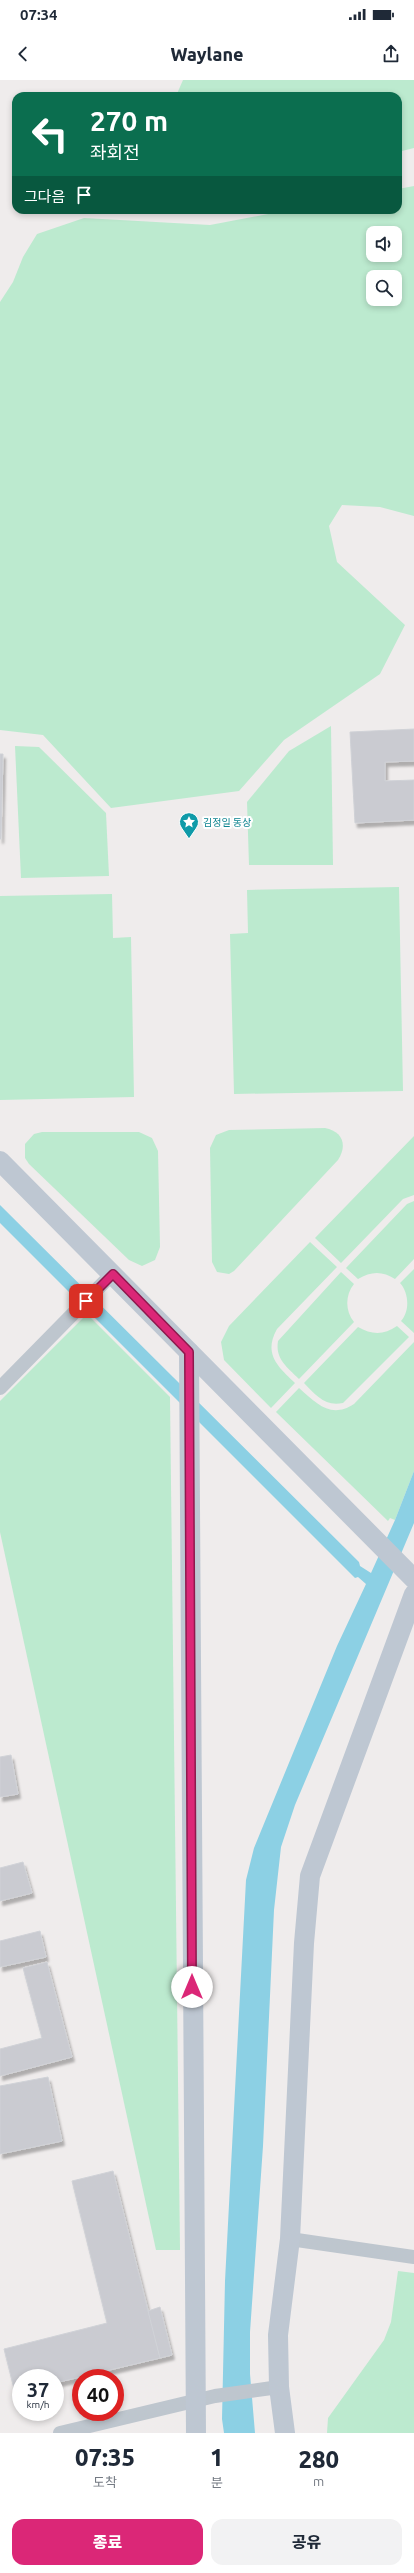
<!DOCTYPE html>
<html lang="ko">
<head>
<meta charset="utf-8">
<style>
  body { margin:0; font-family:Ubuntu,"Noto Sans KR",sans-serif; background:#f2f2f3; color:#1f2937; height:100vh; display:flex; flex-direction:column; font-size:15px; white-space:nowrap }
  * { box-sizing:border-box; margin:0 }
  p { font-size:13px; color:#747a83 }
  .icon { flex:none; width:22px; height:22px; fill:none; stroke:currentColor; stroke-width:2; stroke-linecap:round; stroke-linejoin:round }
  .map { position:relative; height:2353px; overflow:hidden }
  .panel { display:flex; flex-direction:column; background:#fff; flex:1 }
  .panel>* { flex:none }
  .top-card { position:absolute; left:12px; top:12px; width:390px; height:122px; border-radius:12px; box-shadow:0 2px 6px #0003; background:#0b6e4f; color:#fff; overflow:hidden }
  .buttons { position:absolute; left:366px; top:146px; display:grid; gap:8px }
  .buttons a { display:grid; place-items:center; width:36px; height:36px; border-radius:8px; background:#fff; box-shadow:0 2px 6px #0003; font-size:20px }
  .speed { position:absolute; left:12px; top:2289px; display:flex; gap:8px; font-size:20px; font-weight:700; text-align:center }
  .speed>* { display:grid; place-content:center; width:52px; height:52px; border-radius:50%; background:#fff; box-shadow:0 2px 6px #0003; line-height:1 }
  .speed small { font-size:10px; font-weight:400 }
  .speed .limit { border:6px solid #d22; background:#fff; color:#111 }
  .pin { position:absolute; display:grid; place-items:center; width:34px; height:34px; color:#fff; margin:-17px; border-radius:8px; box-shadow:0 2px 6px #0006 }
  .me { position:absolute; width:44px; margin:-22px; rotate:0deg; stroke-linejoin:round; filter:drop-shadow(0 0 3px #0008) }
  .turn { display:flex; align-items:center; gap:14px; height:84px; padding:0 12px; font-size:18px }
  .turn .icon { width:52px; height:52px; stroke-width:2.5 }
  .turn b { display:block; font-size:28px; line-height:34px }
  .then { display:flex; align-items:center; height:38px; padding:0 12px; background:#0003; gap:8px; font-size:15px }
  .eta { display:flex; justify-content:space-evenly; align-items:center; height:68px; text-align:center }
  .eta b { font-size:24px; font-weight:800; line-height:28px }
  .primary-button { display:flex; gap:8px; margin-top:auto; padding:8px 12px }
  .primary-button a { flex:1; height:46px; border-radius:12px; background:#db2777; color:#fff; font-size:16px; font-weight:800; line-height:46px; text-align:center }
  .primary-button a+a { background:#f2f2f3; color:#1f2937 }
  .status { display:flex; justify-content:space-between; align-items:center; height:28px; padding:0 20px; background:#fff; direction:ltr }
  .status svg { height:11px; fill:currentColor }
  header { display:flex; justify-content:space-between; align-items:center; height:52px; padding:0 12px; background:#fff; font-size:18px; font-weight:800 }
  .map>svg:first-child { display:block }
  .green { fill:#bceacf; fill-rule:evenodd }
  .water { fill:#8cd0e4 }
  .building { fill:#cacbd1; stroke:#d0d2d7; filter:url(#shadow) }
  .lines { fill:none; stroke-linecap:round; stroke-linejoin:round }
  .street { stroke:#bec6ce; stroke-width:14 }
  .secondary { stroke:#bec7d2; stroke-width:20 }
  .route-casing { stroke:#8e194d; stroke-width:10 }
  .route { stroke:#db2777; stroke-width:7 }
  .labels { text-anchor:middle; stroke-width:4; stroke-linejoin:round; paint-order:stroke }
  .culture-label { font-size:10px; fill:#0d838f; stroke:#fff; text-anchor:start }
</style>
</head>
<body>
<div class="status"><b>07:34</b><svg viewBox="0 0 49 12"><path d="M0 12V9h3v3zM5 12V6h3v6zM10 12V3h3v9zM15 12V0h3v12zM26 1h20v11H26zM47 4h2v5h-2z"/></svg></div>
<header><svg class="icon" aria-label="back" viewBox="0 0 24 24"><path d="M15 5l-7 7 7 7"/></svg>Waylane<svg class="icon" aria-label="share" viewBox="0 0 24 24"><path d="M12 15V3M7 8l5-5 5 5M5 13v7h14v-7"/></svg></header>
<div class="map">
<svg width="414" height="2353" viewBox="0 0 414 2353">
  <defs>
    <filter id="shadow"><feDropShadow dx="2.5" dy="4.5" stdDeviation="1" flood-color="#0004"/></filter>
  </defs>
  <rect width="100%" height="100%" fill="#efecec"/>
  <g class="green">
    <path d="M183,0h231v68l-16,4v-56h-222z"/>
    <path d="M414,106v330l-34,-9 -38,-2 -13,21 8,36 68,63 -25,49 -96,66 -45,51 -128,17 -68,-73 -43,-5v-428l13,-20 10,-25 14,-23 47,-16 126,7 79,-15h109v-21zM373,153h22v22h-22zM373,197h22v22h-22z"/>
    <path d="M331,646l2,139h-84l-2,-63 42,-51z"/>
    <path d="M15,666l24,1 67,66 3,63 -88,2z"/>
    <path d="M399,807l4,204 -169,3 -4,-160 18,-1 -1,-43z"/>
    <path d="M112,814l1,44 18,-1 3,160 -134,3v-204z"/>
    <path d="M325,1048c17,3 23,17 13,32l-104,111 -5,3 -12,-2 -5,-10 -2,-114 6,-13 13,-5z"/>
    <path d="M42,1052h97l13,6 6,13 2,96 -5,13 -13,6 -13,-6 -100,-96 -4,-6v-14l9,-10z"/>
    <path d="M414,1056v59l-11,4 -62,64 -26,-25z"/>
    <path d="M414,1121v58l-19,20c-12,-8 -24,-8 -37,0l-12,-11 61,-64z"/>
    <path d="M310,1162l27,25 -60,62c-14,25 1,38 18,54l-24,25 -47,-48 -3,-18 8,-16z"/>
    <path d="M414,1189v64l-13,-12c9,-10 8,-28 -1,-38z"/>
    <path d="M341,1192l13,12c-9,11 -9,27 0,38l-55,57c-12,-12 -24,-20 -21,-38z"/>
    <path d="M87,1234l83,83 10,853h-24l-156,-718v-131z"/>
    <path d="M397,1246l12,11 -66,66c-18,4 -27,-8 -39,-20l54,-56c14,8 26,8 39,-1z"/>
    <path d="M414,1262v129l-19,49 -5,-2 -2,3 -112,-109 23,-24c18,16 32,31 55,16z"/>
    <path d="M398,2191l16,2v160h-87l1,-15 56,-78 7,-18z"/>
  </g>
  <path class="water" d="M0,1125l359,357 1,4 11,7 24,-53 19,-49v52l-119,282 -14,42 -7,63 -11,236 -13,186v42l5,59h-31l-2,-14 3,-138 21,-401 8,-32 83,-202 29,-62 -8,-7 -3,1 -355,-355z"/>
  <g class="building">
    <path d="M414,649v32l-29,1v19l29,-1v40l-59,3 -5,-91z"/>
    <path d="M0,674h3l-2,85h-1z"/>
    <path d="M11,1675l7,39 -18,3v-40z"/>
    <path d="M23,1782l9,31 -32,8v-33z"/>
    <path d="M40,1851l6,26 -46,10v-26z"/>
    <path d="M47,1882l25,95 -72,19v-27l42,-11 -19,-70z"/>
    <path d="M48,1997l14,64 -62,13v-68z"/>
    <path d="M113,2091l47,187 -105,25v-5h-34v14l-6,1 -11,-44 103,-26 -35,-142z"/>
    <path d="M160,2227l12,48 -12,3 -12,-47z"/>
  </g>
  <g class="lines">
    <g class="street">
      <path d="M0,1308l113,-115"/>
      <path d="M290,2159l124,18"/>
      <path d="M60,2353l155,-37 64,-9"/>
    </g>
    <g class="secondary">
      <path d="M0,1081l414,418"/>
      <path d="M189,1272l7,1081"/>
      <path d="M285,2353l-6,-46 -1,-52 12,-96 14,-296 6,-67 104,-282"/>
    </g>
  </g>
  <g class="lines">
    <g class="route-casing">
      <path id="route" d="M86,1221l27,-27 76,78 3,635"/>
    </g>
    <use href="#route" class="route"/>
  </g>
  <defs>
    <g id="sight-pin" transform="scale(1)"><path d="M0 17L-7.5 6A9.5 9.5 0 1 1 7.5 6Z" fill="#0f9aa8" stroke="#fff"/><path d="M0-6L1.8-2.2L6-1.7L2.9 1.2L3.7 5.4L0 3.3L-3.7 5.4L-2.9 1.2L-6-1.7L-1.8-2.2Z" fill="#fff"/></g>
  </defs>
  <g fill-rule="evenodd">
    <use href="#sight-pin" x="189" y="742"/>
  </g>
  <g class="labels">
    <g class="culture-label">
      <text x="203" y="746">김정일 동상</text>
    </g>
  </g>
</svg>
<div class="buttons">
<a><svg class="icon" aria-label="sound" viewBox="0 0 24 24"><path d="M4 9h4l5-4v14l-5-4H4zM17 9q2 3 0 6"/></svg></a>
<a><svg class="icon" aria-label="search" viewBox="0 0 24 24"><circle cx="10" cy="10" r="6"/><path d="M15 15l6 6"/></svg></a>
</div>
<div class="speed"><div>37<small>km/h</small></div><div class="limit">40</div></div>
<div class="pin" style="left:86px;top:1221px;background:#d93025"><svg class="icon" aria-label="arrive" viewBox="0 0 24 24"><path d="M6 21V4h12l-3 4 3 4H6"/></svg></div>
<svg class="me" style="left:192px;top:1907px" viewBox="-20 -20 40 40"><circle r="19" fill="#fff"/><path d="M0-13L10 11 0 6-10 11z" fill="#db2777"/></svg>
<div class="top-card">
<div class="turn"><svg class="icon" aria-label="left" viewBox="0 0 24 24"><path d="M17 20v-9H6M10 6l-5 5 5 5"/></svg><div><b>270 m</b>좌회전</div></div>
<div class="then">그다음<svg class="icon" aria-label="arrive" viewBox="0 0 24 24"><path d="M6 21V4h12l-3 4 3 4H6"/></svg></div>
</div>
</div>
<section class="panel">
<div class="eta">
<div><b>07:35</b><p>도착</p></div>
<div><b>1</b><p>분</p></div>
<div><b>280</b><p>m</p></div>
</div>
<div class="primary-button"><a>종료</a><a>공유</a></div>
</section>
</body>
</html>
